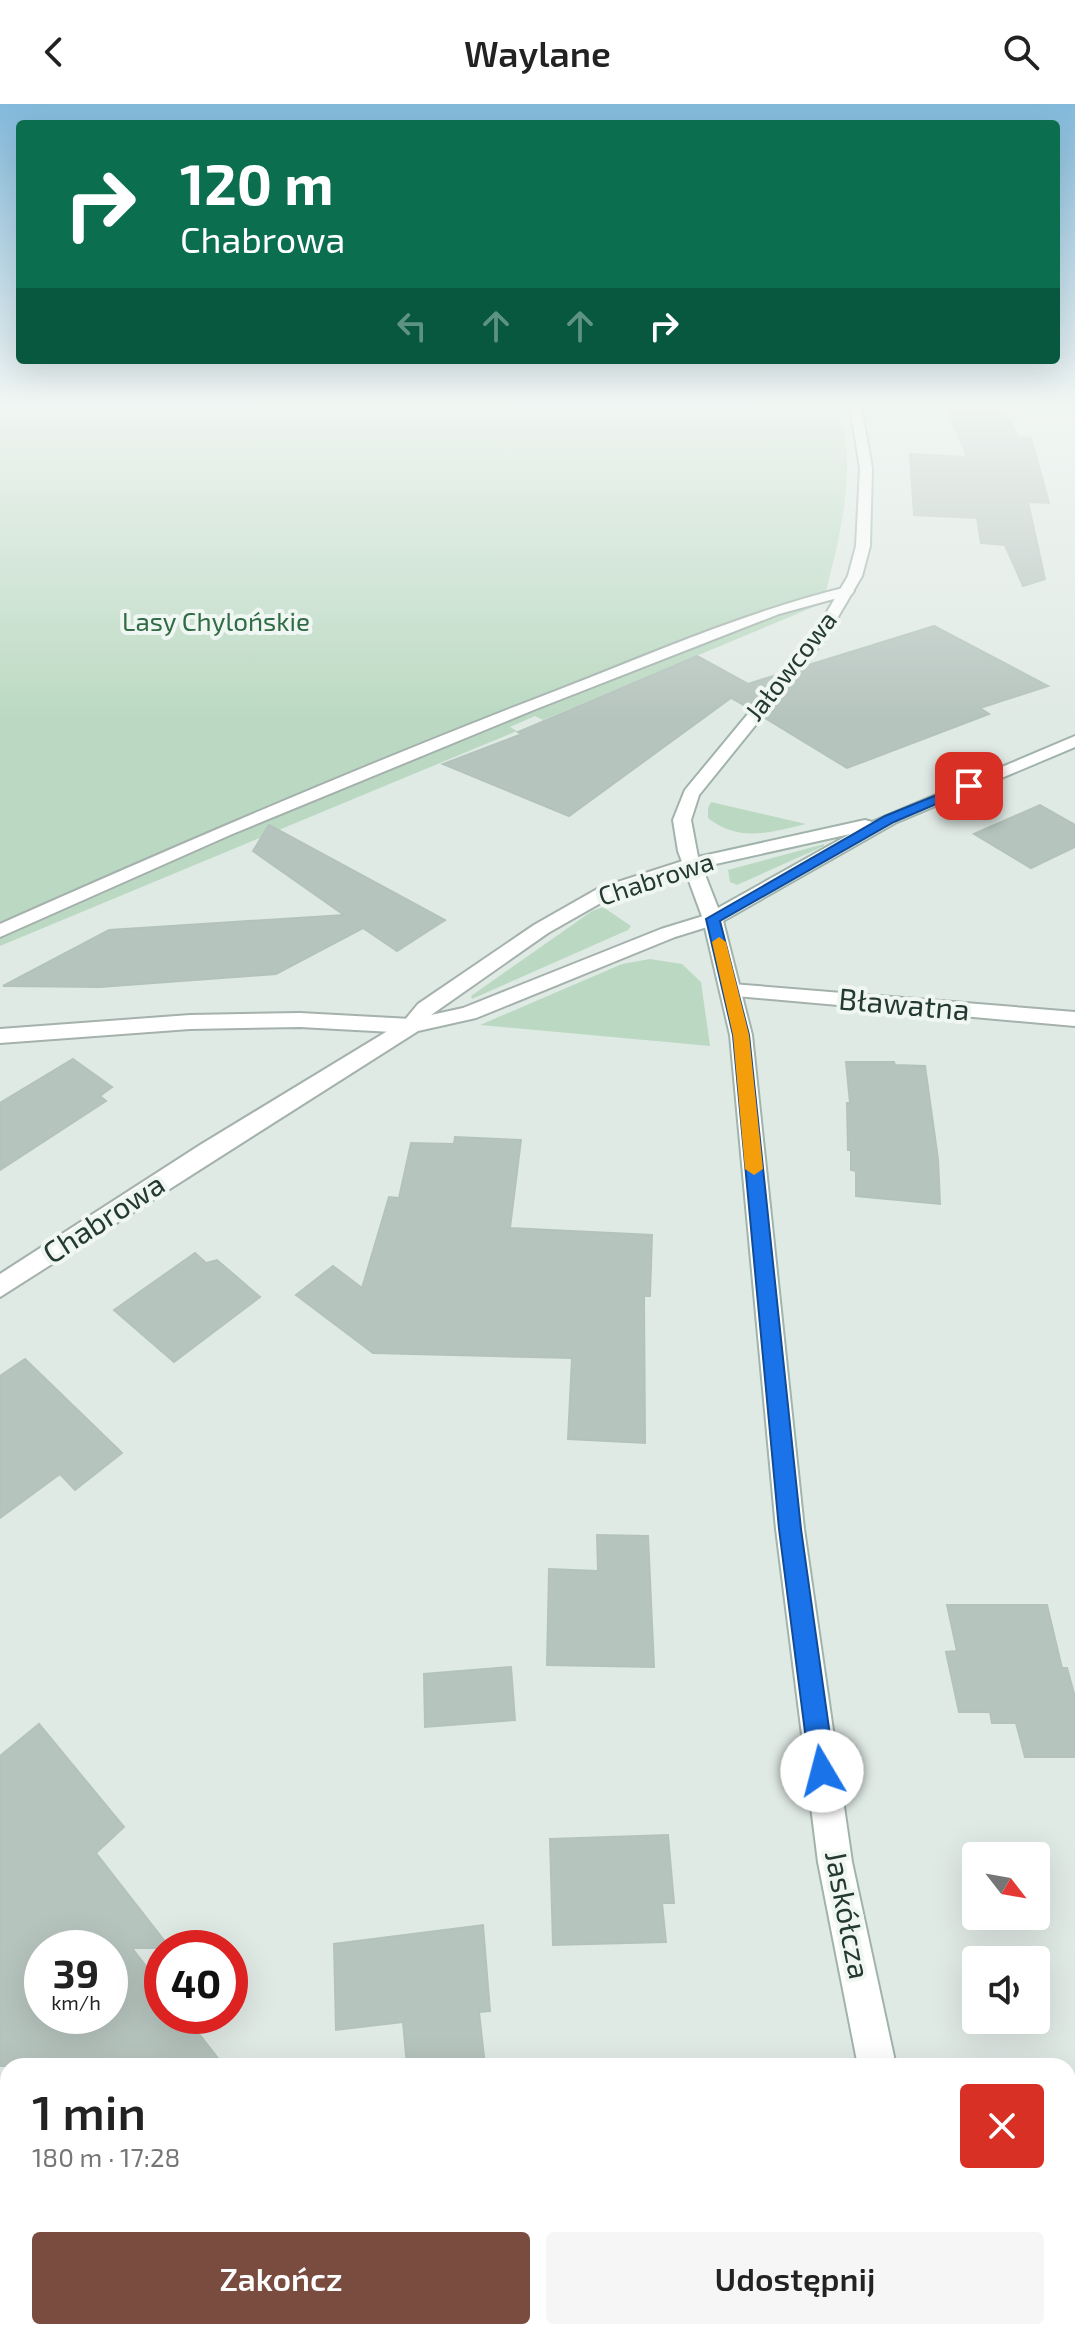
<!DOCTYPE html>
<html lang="pl">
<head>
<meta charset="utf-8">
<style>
  body { margin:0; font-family:"Exo 2",sans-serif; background:#f6f6f6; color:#222; height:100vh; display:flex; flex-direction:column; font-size:30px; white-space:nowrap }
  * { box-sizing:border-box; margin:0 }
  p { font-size:26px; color:#767676 }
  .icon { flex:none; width:44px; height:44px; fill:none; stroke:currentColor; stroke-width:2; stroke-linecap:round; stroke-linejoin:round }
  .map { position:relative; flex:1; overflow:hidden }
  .sheet { position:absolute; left:0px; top:1954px; width:1076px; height:282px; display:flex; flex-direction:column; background:#fff; border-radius:24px 24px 0 0; box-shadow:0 8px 32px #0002 }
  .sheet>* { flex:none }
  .banner { position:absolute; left:16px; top:16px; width:1044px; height:244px; border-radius:8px; box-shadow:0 8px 32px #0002; background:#0b6e4f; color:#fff; overflow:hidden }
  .needle { width:52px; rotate:121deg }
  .controls { position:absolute; left:962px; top:1738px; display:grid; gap:16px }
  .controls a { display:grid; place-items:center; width:88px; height:88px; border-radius:8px; background:#fff; box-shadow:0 8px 32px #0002; font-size:40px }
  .speed { position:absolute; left:24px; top:1826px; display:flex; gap:16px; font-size:40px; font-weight:700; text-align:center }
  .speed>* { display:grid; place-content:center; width:104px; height:104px; border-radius:50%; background:#fff; box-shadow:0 8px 32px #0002; line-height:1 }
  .speed small { font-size:20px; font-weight:400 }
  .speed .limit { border:12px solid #d22; background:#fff; color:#111 }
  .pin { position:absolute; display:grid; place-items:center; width:68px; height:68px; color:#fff; margin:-34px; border-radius:16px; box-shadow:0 4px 12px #0006 }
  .me { position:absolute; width:88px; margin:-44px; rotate:352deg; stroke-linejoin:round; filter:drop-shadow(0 0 6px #0008) }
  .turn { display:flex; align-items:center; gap:28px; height:168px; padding:0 32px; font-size:36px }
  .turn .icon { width:104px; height:104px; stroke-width:2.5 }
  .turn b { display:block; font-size:56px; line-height:68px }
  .lanes { display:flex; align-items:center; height:76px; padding:0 32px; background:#0003; justify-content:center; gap:40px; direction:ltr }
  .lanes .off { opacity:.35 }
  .round { display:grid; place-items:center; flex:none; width:84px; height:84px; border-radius:8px; background:#f6f6f6 }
  .headline { display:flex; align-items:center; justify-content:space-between; height:136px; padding:0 32px }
  h1 { font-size:48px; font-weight:600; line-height:60px }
  .primary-button { display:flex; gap:16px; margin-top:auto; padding:16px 32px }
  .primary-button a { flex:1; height:92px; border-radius:8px; background:#7a4b3f; color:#fff; font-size:32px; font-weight:600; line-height:92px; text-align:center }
  .primary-button a+a { background:#f6f6f6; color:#222 }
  header { display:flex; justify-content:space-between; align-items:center; height:104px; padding:0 32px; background:#fff; font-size:36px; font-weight:600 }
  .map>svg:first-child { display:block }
  .green { fill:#bbd9c2 }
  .building { fill:#b6c4be; stroke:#b3c3bc; stroke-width:2; fill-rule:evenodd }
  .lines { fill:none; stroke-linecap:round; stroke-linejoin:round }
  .lane-casing { stroke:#a4b1ac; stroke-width:4 }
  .street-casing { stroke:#a4b1ac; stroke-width:4 }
  .secondary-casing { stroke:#a1b4ac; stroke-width:4 }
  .lane { fill:#fff; fill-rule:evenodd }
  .street { fill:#fff; fill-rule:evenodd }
  .secondary { fill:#fff; fill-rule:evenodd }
  .route { fill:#1a73e8; stroke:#114b97; stroke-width:2 }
  .slow { fill:#f59e0b }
  .labels { text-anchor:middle; stroke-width:8; stroke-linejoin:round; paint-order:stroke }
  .far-park-label { font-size:26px; fill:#306c45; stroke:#f0f7f3 }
  .far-street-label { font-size:26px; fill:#233932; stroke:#f0f7f3 }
  .street-label { font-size:30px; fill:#233932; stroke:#f0f7f3 }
</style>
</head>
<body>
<header><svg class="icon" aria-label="back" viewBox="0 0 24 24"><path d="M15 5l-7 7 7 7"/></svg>Waylane<svg class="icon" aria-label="search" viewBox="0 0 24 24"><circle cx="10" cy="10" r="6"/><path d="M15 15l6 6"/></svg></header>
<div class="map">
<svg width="1075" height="2235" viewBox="0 0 1075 2235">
  <rect width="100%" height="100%" fill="#e0eae5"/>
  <g class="green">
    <path d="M0,302h838c21,65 1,133 -15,197l-280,117 -8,-4 -25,11 7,4 -517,215z"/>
    <path d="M711,698l95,22c-35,8 -67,19 -98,-6v-10z"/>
    <path d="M824,740v2l-87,39 -7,-3 -2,-12z"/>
    <path d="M603,803l28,19 -3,4 -156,69 -1,-3 121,-85z"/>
    <path d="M650,855l32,5 19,18 9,64 -230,-21 142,-61z"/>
  </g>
  <g class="building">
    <path d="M946,302h55l17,31 13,1 18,65 -21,-1 17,77 -22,7 -18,-41 -24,-2 -4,-25 -63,-3 -4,-61 57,3z"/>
    <path d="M934,522l114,60 -68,22 9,6 -142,54 -82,-50 43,-53z"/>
    <path d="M697,552l51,28 28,-9 -27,33 -18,-10 -162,118 -126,-52 79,-30 -4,-2z"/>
    <path d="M1040,701l35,20v22l-44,21 -57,-34z"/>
    <path d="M269,721l176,95 -48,31 -34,-23 -87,46 -176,13 -97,-1 106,-56 235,-15 -91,-64z"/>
    <path d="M73,955l39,28 -12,9 6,5 -106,69v-67z"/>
    <path d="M846,958h48l1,3 30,1 13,93 2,45 -84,-8v-25l-5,-1v-20h-3l-1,-47h3z"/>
    <path d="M455,1033l66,3 -11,88 142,7 -2,61h-6l1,147 -77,-4 4,-81 -199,-5 -77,-58 37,-29 29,22 27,-91 10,1 12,-55 43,1z"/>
    <path d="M195,1149l11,10 11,-3 43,37 -86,65 -60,-52z"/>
    <path d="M25,1255l97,94 -47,37 -15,-16 -60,44v-142z"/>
    <path d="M597,1431l51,1 6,131 -107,-2 2,-96 49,2z"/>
    <path d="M947,1501h100l15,63h5l8,29v60h-50l-9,-34h-24l-2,-11h-31l-13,-60 11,-1z"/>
    <path d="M511,1563l4,53 -90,7 -1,-53z"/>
    <path d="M39,1620l85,103 -28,26 74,95h-38l30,39v29h23l39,50h-224v-310zM42,1844h68v68h-68z"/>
    <path d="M668,1731l6,68h-12l4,39 -113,3 -3,-106z"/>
    <path d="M483,1821l7,86 -11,1 6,54h-78l-4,-44 -67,8 -2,-86z"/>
  </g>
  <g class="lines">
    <g class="lane-casing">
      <g id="lane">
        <path d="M847,483l7,4 -2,3 -73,20 -243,95 -306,126 -230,102v-13c186,-83 373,-163 563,-236 94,-37 186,-77 284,-101z"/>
        <path d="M300,909l111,6 10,7 -10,7 -111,-6 -110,2 -190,14v-14l190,-14z"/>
      </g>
    </g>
    <g class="street-casing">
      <g id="street">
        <path d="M692,754l9,6 -3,4 -85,28 -65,37 -117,82 32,-7 198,-79 52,-16 10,6 -3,4 -45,14 -199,81 -58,13 -418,266v-23l200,-129 204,-124 14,-17 116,-79 65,-37z"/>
        <path d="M732,880l343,28v14l-350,-31 -3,-5 3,-5z"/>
      </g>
    </g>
    <g class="secondary-casing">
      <g id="secondary">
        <path d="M850,302h11l11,62 -2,78 -8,30 -37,63 -126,156 -8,25 7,37 167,-37 7,2 203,-86v11l-180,76 -172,98 29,114 52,494 48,333 44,204h-38l-40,-204 -42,-333 -46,-494 -27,-116 -25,-68 -5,-31 12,-30 129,-156 34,-58 8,-30 4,-78zM850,730l-132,74 -16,-41z"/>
        <path d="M918,2228h42l2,7h-42z"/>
      </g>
    </g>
    <use href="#lane" class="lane"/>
    <use href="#street" class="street"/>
    <use href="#secondary" class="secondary"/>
  </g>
  <linearGradient id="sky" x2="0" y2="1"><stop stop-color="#83badc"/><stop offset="0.49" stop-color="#f1f6f3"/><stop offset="1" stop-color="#f1f6f3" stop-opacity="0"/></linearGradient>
  <rect width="1075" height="615" fill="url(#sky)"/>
  <path class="route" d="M969,678l6,4 -1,2 -80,34 -174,99 29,114 52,494 34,242 -4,9 -9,4 -8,-4 -4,-9 -31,-242 -46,-494 -27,-116 179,-103z"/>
  <path class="slow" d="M719,833l7,5 23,93 14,134 -9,6 -9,-6 -12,-134 -21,-93z"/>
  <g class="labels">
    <g class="far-park-label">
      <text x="216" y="527">Lasy Chylońskie</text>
    </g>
    <g class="far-street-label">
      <text transform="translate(791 562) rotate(-52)" y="9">Jałowcowa</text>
      <text transform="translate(656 775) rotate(-18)" y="9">Chabrowa</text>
    </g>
    <g class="street-label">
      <text transform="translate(904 901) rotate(5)" y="10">Bławatna</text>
      <text transform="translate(104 1115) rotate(-33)" y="10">Chabrowa</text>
      <text transform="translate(847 1811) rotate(79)" y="10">Jaskółcza</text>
    </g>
  </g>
</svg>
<div class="controls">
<a><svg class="needle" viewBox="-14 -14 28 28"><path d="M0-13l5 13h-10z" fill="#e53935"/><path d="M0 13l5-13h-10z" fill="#767676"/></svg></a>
<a><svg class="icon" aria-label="sound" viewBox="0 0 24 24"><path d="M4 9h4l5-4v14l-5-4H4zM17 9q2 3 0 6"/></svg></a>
</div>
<div class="speed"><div>39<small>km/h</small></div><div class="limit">40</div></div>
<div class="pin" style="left:969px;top:682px;background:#d93025"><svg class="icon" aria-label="arrive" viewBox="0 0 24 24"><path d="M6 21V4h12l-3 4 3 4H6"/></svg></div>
<svg class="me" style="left:822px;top:1667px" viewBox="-20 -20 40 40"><circle r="19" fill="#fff"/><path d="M0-13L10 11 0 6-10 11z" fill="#1a73e8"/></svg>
<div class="banner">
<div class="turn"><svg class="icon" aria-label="right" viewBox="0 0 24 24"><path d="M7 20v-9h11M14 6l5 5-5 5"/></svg><div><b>120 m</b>Chabrowa</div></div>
<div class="lanes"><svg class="icon off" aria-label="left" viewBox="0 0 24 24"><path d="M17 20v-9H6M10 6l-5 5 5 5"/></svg><svg class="icon off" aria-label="ahead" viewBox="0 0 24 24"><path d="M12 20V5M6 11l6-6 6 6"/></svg><svg class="icon off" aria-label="ahead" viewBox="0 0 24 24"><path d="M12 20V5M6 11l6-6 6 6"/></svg><svg class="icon" aria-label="right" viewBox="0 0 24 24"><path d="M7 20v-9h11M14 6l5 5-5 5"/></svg></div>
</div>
<section class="sheet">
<div class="headline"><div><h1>1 min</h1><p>180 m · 17:28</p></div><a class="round" style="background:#d93025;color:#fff"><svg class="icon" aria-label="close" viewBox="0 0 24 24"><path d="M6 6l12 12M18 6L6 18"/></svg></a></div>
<div class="primary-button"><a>Zakończ</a><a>Udostępnij</a></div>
</section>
</div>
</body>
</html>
